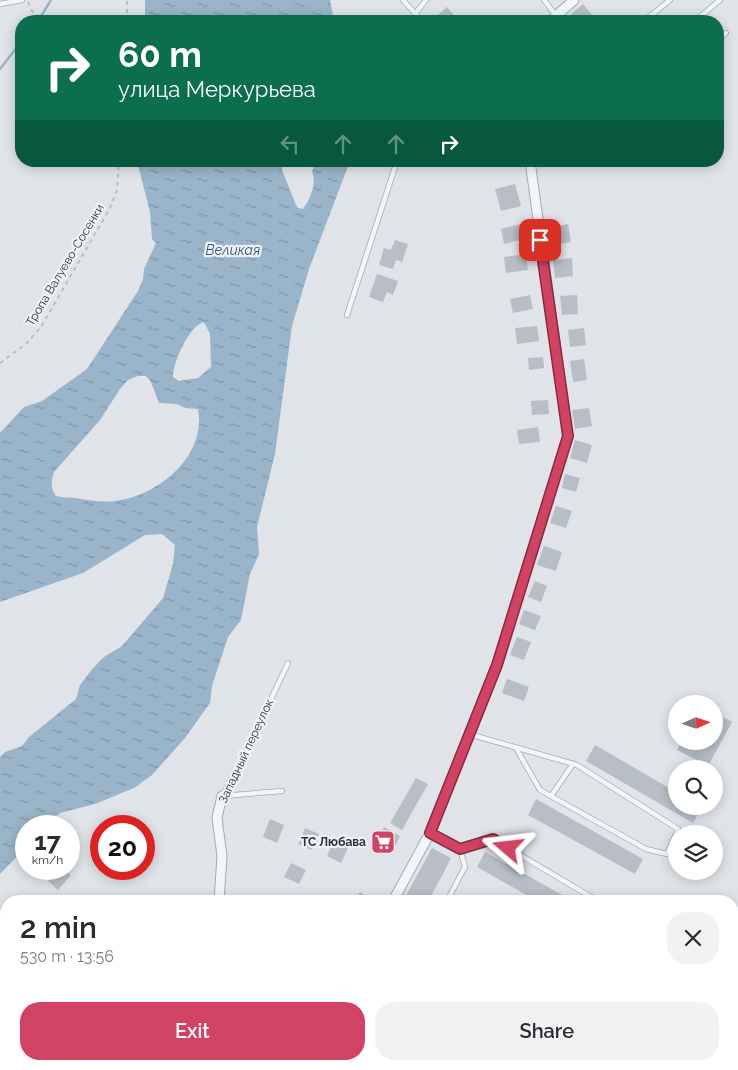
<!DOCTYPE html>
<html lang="en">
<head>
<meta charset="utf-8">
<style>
  body { margin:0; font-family:Raleway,sans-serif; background:#f2f2f3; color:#2b2b33; height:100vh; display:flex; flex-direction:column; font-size:19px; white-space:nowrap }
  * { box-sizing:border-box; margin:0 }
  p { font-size:16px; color:#7c7c81 }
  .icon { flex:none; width:28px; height:28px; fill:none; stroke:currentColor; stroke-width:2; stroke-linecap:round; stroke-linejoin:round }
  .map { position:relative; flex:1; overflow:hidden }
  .side { position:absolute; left:0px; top:895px; width:739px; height:175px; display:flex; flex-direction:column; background:#fff; border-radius:20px 20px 0 0; box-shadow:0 2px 12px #0003 }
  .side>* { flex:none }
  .guide { position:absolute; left:15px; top:15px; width:709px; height:152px; border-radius:20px; box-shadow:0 2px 12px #0003; background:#0b6e4f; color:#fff; overflow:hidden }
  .needle { width:32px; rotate:87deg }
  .buttons { position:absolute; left:668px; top:695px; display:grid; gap:10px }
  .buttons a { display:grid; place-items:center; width:55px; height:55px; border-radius:50%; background:#fff; box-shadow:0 2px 12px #0003; font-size:25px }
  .speed { position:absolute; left:15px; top:815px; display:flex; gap:10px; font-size:25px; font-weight:700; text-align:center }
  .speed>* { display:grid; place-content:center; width:65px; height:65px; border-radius:50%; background:#fff; box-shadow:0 2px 12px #0003; line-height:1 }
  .speed small { font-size:12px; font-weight:400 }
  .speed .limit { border:8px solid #d22; background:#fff; color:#111 }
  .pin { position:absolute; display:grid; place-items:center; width:42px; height:42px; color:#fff; margin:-21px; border-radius:10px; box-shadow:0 2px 8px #0006 }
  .me { position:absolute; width:55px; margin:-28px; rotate:287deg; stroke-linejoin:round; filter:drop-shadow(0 0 4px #0008) }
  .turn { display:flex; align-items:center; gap:18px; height:105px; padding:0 20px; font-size:22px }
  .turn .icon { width:65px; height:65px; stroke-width:2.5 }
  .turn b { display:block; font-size:35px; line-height:42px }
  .lanes { display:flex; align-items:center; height:48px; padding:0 20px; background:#0003; justify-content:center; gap:25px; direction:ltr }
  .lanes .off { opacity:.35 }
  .round { display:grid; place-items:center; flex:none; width:52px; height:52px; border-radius:20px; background:#f2f2f3 }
  .summary { display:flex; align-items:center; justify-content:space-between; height:85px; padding:0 20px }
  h1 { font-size:30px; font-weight:600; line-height:38px }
  .cta { display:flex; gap:10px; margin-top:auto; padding:10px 20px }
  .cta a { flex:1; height:58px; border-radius:20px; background:#d14263; color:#fff; font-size:20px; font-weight:600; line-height:58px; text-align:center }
  .cta a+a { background:#f2f2f3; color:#2b2b33 }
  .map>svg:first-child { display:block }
  .water { fill:url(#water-ripples); fill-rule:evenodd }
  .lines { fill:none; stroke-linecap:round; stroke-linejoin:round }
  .stream { stroke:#9ab5ca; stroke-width:2.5 }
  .building { fill:#b7bec6 }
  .lane-casing { stroke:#a5abb3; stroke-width:6 }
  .street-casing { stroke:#a5abb3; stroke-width:11 }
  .path { stroke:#babfc4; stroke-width:2; stroke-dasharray:4 4; stroke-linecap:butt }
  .lane { stroke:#f3f5f7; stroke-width:4.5 }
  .street { stroke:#f3f5f7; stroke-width:9 }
  .route-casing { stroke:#882b40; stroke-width:12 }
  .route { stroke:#d14263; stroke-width:9 }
  .labels { text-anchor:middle; stroke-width:4.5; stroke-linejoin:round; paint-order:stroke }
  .street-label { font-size:12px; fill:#283341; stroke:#eff3f7 }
  .poi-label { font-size:12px; font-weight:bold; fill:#283341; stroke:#eff3f7; text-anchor:end }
  .water-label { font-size:14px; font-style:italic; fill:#315576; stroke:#eff3f7 }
</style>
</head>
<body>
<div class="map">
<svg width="738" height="1070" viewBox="0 0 738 1070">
  <defs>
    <pattern id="water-ripples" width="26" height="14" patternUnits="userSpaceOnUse" patternTransform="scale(1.25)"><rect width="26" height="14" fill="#9ab5ca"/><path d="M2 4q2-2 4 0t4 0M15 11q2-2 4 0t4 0" fill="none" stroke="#7e94a6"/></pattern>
  </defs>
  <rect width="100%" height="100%" fill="#e0e4e9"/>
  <g class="water">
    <path d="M145,0h185l4,21h-189z"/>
    <path d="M137,161h145v9l14,35 2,3 5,1c7,-10 14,-25 9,-37l4,-11h34l-41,108 -17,57 -17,128 -18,73 2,27 -9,20 -9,46 -13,17 -16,49 -2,17 -25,35 -33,37 -18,13 -39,16 -35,9 -15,13h-19v21l-26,27v-117l5,-5 17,-6 7,-9 47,-38 4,-14 13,-17 11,-11 18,-11 41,-48 10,-34 2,-19 -13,-11 -17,1 -62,38 -83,29v-169l24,-26 18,-6 45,-32 51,-78 5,-12 1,-10 12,-26 -4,-4 -2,-27zM204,322l6,12 1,33 -13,11 -19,3 -6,-4c0,-15 16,-51 31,-55zM138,376h8l5,6 8,21 18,1 8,4 13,1c8,45 -35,83 -77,91 -15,3 -31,1 -46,-2 -7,-1 -12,0 -19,-2 -6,-8 -5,-14 -2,-24l46,-52 20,-31 8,-9z"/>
  </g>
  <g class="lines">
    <g class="stream">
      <path d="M38,21l13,-21"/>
      <path d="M0,69l21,-27"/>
    </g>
  </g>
  <g class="building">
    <path d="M583,4l9,11 -7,6h-8l-6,-7z"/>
    <path d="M447,7l11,13 -25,1 -1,-1z"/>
    <path d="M407,15l5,6h-15z"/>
    <path d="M515,184l6,22 -20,5 -6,-22z"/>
    <path d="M521,224l4,15 -21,5 -3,-15z"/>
    <path d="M568,224l3,18 -20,3 -2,-17z"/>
    <path d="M395,240l13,4 -6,18 -6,-2 -3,9 -14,-4 5,-17 7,2z"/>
    <path d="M526,254l2,16 -22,3 -2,-16z"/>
    <path d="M572,258l1,18 -18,2 -2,-18z"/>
    <path d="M377,274l21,7 -5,14 -6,-3 -4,10 -14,-5z"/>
    <path d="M530,295l3,14 -20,4 -3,-14z"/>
    <path d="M577,295l1,19 -16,1 -2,-19z"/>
    <path d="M537,326l2,15 -22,3 -2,-16z"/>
    <path d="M584,328l2,17 -16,2 -2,-17z"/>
    <path d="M543,357l1,11 -15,2 -1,-12z"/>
    <path d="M584,359l3,21 -14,2 -3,-21z"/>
    <path d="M548,400l1,14 -17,1 -1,-14z"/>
    <path d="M589,408l3,18 -17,3 -3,-19z"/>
    <path d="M538,427l2,15 -21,2 -2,-14z"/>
    <path d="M575,440l17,5 -5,18 -17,-5z"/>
    <path d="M565,474l15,4 -4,14 -14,-4z"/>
    <path d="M556,506l16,5 -6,17 -16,-5z"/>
    <path d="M544,546l18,6 -6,19 -19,-6z"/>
    <path d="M535,581l12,5 -6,16 -13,-5z"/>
    <path d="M524,610l17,6 -6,14 -16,-6z"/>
    <path d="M517,637l14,5 -7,18 -14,-5z"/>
    <path d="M507,679l22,8 -5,14 -22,-8z"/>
    <path d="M714,712l18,10 -24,44 -31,-16 5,-9h32z"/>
    <path d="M595,745l81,47v14l26,1 -9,16 -107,-62z"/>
    <path d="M416,778l12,6 -26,46 -12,-7z"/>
    <path d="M536,799l107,60 -8,15 -107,-59z"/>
    <path d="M270,819l14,6 -7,18 -14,-6z"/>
    <path d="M384,827l16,9 -9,18 -16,-9z"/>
    <path d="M305,828l14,6 -8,16 -13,-6z"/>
    <path d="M99,834l2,2 -1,17 -10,-7z"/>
    <path d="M334,841l14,7 -7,15 -14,-7z"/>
    <path d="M432,848l19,10 -8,16 -15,27h-25z"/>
    <path d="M485,852l70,39 19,10h-37l-60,-34z"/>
    <path d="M291,863l15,7 -7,14 -15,-7z"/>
    <path d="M59,869h4l8,6 -13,15 -10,-9z"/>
    <path d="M360,892l14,9h-20z"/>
    <path d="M6,929v27l-6,7v-27z"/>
    <path d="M6,975v26h-1l-5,-5v-14z"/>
    <path d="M0,997l6,7v23l-6,6z"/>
    <path d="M10,1064h11l-2,4z"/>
    <path d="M41,1064h12l4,1 -2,5h-16z"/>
    <path d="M223,1064h21l-6,6h-11z"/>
    <path d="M312,1064h23l-3,6h-23z"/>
    <path d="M525,1064h5l11,6h-20z"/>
    <path d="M627,1064h20l-4,6h-19z"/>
  </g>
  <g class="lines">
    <g class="lane-casing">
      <g id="lane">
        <path d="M403,0l19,21"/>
        <path d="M544,0l16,21"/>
        <path d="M0,4l22,-4"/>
        <path d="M415,14l11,-14"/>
        <path d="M644,21l26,-21"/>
        <path d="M695,21l25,-21"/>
        <path d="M718,41l8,-8"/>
        <path d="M347,315l50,-154"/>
        <path d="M469,734l108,31 101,64 -2,5"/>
        <path d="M516,748l24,42 106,59 21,5 9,-20"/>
        <path d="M222,796l19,-33 47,-100"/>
        <path d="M222,796l60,-5"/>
        <path d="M551,796l22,-32"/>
        <path d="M430,833l30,16 33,-10 105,62"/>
        <path d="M447,901l18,-34 -5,-18"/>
        <path d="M557,1064l10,6"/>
        <path d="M344,1070l3,-6"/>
        <path d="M616,1070l3,-6"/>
      </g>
    </g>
    <g class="street-casing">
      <g id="street">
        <path d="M550,21l24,-21"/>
        <path d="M219,901l3,-45 -5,-38 5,-22"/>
        <path d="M393,901l37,-68 67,-168 71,-229 -38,-275"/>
        <path d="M732,951l3,-5"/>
        <path d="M254,1064l7,6"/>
        <path d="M107,1070v-6"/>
        <path d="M301,1070l3,-6"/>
        <path d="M679,1070l3,-6"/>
      </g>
    </g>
    <g class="path">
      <path d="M28,2l4,9 12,10"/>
      <path d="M127,21v-21"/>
      <path d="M0,363l26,-19 15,-17 69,-119 7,-18 2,-29"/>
    </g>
    <use href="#lane" class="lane"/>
    <use href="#street" class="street"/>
  </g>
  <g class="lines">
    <g class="route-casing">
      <path id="route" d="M508,848l-15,-9 -33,10 -30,-16 67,-168 71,-229 -28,-196"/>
    </g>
    <use href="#route" class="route"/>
  </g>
  <defs>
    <g id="supermarket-square" transform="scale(1.25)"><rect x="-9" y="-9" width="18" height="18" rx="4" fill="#d14263" stroke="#eff3f7"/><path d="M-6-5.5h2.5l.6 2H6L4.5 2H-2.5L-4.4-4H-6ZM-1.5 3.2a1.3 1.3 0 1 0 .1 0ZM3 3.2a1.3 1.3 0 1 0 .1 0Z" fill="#fff"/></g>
  </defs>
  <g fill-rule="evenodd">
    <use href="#supermarket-square" x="383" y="842"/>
  </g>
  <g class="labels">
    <g class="street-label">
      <text transform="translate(65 265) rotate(-59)" y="4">Тропа Валуево-Сосенки</text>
      <text transform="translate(246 751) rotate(-65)" y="4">Западный переулок</text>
    </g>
    <g class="poi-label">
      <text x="366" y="846">ТС Любава</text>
    </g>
    <g class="water-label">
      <text x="233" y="255">Великая</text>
    </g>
  </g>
</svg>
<div class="buttons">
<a><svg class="needle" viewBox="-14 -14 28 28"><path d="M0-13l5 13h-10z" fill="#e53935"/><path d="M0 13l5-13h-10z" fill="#7c7c81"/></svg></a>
<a><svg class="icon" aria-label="search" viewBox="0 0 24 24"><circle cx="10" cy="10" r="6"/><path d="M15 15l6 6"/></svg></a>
<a><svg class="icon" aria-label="layers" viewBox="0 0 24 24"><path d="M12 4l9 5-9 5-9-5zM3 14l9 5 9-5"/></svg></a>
</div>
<div class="speed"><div>17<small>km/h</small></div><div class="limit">20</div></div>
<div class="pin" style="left:540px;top:240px;background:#d93025"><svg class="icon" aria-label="arrive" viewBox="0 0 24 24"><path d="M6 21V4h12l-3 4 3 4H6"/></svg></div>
<svg class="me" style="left:508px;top:848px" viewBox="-20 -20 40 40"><path d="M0-17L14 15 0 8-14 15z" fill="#d14263" stroke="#fff" stroke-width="4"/></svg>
<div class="guide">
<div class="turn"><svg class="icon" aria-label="right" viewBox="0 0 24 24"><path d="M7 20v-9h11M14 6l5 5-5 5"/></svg><div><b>60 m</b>улица Меркурьева</div></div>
<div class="lanes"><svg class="icon off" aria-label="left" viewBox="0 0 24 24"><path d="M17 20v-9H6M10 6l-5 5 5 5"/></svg><svg class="icon off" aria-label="ahead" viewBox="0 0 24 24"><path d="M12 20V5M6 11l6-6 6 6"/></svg><svg class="icon off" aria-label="ahead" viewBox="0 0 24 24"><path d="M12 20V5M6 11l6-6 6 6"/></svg><svg class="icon" aria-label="right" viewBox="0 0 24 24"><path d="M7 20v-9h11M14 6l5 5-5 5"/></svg></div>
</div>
<section class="side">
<div class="summary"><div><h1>2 min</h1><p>530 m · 13:56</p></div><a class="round"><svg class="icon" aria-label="close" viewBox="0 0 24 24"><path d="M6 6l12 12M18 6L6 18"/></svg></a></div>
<div class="cta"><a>Exit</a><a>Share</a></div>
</section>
</div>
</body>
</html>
